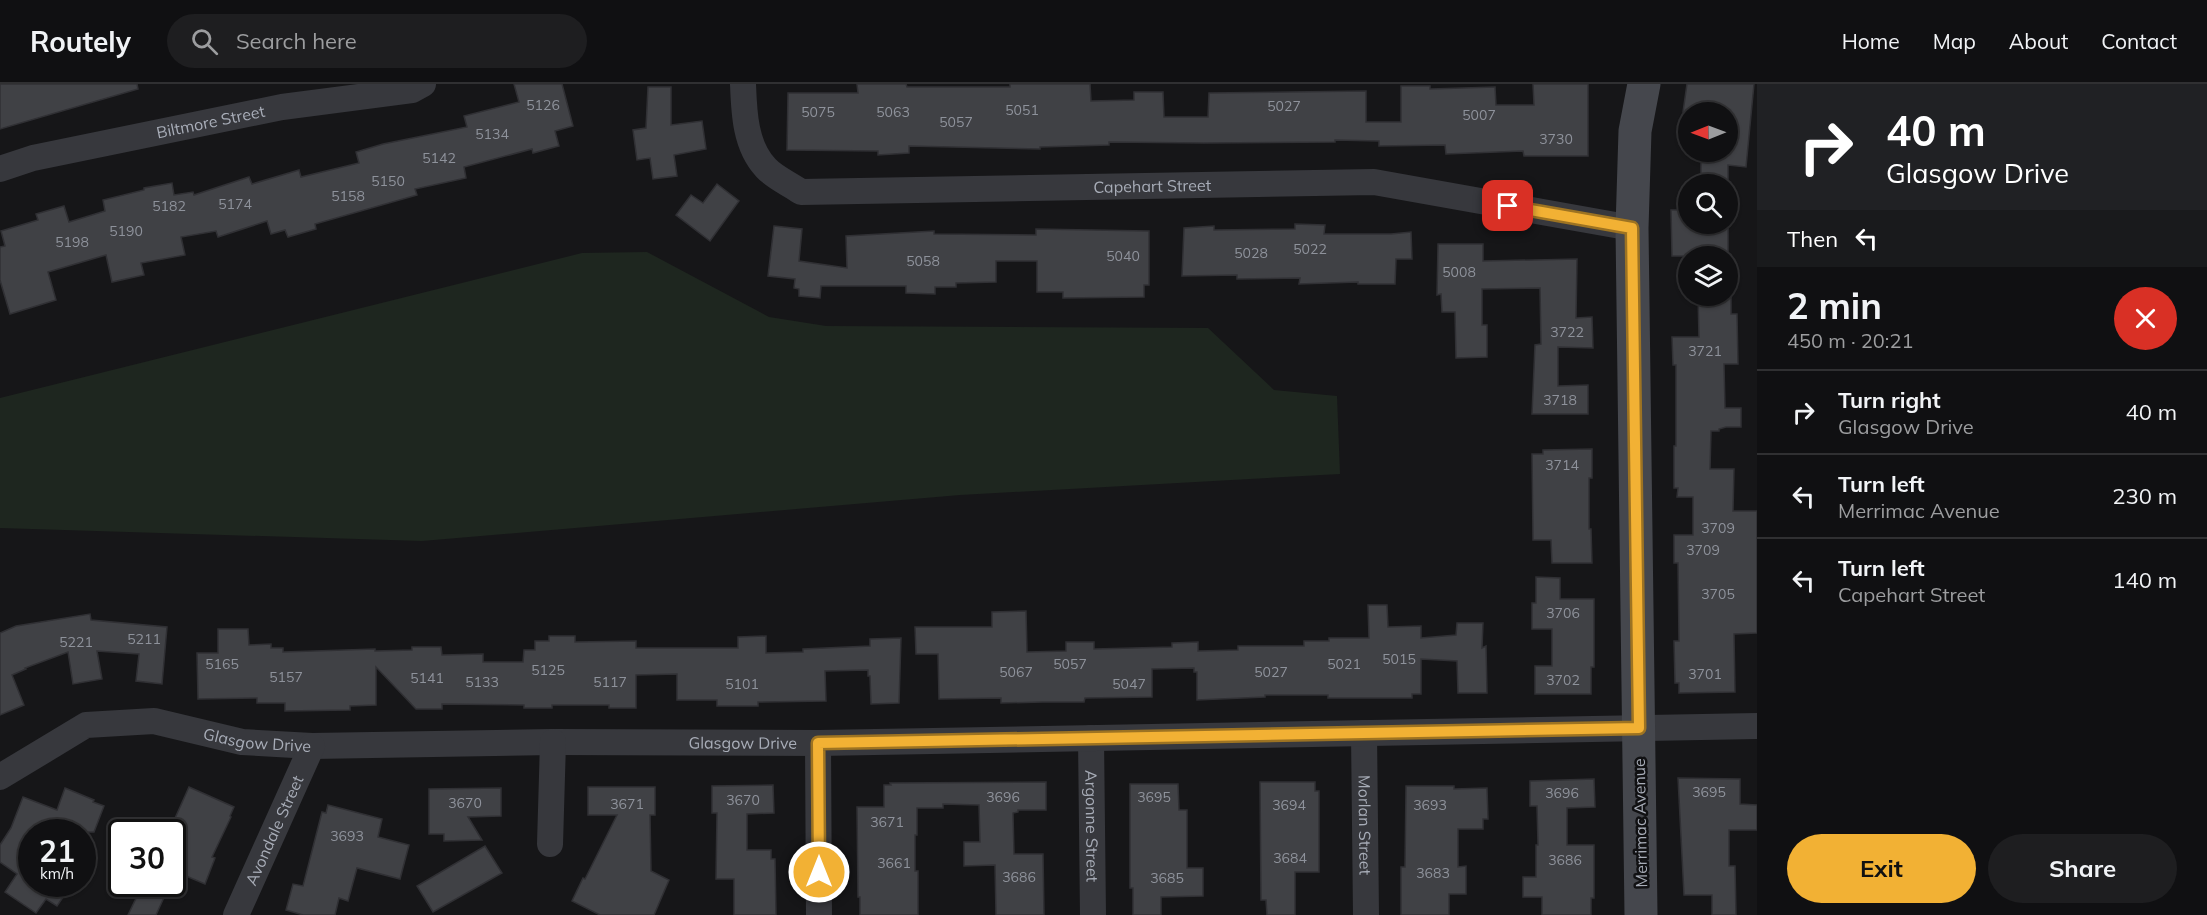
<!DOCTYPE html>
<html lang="en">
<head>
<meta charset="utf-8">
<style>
  body { margin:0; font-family:Mulish,sans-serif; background:#1e1e20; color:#f1f3f6; height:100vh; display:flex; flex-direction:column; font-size:22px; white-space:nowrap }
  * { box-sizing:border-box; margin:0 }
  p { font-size:20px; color:#9c9d9f }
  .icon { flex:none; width:33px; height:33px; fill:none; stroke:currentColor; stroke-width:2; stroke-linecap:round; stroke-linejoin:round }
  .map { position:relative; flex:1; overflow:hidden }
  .panel { display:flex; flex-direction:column; background:#101012; width:450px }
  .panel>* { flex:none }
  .hud { background:#202124; color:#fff; overflow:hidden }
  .needle { width:39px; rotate:269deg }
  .tools { position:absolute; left:1678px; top:18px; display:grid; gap:12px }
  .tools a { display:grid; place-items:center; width:60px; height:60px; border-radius:50%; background:#101012; box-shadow:0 2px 4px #0004,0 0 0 2px #303032; font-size:30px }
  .speed { position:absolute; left:18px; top:735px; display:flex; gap:12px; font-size:30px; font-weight:700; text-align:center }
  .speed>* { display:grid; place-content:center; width:78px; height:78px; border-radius:50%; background:#101012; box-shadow:0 2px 4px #0004,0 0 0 2px #303032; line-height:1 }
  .speed small { font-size:15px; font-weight:400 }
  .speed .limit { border:3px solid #111; border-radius:9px; background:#fff; color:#111 }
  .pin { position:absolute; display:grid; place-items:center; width:51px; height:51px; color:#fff; margin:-26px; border-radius:12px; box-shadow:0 3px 9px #0006 }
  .me { position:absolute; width:66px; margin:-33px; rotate:0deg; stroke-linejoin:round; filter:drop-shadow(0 0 4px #0008) }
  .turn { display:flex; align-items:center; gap:21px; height:126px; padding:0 30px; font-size:27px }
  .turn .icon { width:78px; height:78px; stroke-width:2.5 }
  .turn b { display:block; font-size:42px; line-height:51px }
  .then { display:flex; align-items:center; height:57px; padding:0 30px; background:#0003; gap:12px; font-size:22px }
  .round { display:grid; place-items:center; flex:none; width:63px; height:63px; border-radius:32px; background:#1e1e20 }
  .headline { display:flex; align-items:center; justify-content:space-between; height:102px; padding:0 30px }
  h1 { font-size:36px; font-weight:700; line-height:45px }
  .cta { display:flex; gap:12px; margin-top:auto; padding:12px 30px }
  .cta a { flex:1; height:69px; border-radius:36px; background:#f2b134; color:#111; font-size:24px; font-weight:700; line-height:69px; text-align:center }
  .cta a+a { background:#1e1e20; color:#f1f3f6 }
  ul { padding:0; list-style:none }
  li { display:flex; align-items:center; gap:18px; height:84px; padding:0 30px; border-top:2px solid #303032 }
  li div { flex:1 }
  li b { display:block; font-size:22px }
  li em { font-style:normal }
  header { display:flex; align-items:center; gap:36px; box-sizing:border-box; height:84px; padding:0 30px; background:#101012; border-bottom:2px solid #303032 }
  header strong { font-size:28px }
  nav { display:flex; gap:33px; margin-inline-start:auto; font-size:21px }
  .search { width:420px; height:54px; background:#1e1e20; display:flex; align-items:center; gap:15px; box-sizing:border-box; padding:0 21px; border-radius:33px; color:#9c9d9f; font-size:22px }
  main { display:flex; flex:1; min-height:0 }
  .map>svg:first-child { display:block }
  .green { fill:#1e261f }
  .building { fill:#404145; stroke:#303034; stroke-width:1.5 }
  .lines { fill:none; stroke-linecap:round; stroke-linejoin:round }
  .street { stroke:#37383d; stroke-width:26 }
  .secondary { stroke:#45474d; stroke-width:33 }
  .route-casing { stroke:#9d7322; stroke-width:15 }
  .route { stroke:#f2b134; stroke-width:10 }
  .labels { text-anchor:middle; stroke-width:5; stroke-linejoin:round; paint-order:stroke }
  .number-label { font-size:14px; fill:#8e929b }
  .street-label { font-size:16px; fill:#a8adb8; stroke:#111113 }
</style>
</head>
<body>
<header>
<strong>Routely</strong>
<div class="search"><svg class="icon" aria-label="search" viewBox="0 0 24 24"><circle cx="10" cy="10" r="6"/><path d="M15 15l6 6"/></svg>Search here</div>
<nav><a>Home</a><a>Map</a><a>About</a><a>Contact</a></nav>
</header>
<main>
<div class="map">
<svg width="1757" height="831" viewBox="0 0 1757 831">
  <rect width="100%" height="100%" fill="#161618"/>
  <path class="green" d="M647,168l122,65 57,9 382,2 66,62 63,6 3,78 -380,21 -538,46 -422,-13v-130l582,-145z"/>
  <g class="building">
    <path d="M0,0h137l1,5 -138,40z"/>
    <path d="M514,0h48l11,42 -18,5 4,15 -26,7 -1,-4 -68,18 2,11 -51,11 2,6 -102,29 1,5 -28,8 -3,-7 -14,4 -4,-13 -49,16 -2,-6 -35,6 4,18 -44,8 3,12 -32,7 -6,-27 -58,17 8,28 -46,14 -10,-34v-33l5,-1 -4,-15 37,-11 -2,-6 28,-8 5,16 36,-11 -2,-11 41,-10v-2l28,-5 2,12 19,-3 1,3 55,-18 3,7 47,-14 2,7 58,-14 -3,-11 27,-8 84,-17 -3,-11 55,-14z"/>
    <path d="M857,0h49l1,3h103v-3h80l1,17 43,-1v-8h29l1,25h44l1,-24 157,-2v31h35v-36h29v3l65,-2 1,18h38l-1,-21h55v72h-64l-1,-5 -77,3 -1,-9 -66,1v-5l-44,-1v2l-131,1 -95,-1v3l-69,2v2l-131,-3v7l-31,2v-4l-91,-1 1,-57h70z"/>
    <path d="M1687,0h67l-8,83 -18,-2v19h-27v-32h27v-40h-45z"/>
    <path d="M648,3h23v38l31,-4 4,28 -32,6 3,21 -24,3 -3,-21 -13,2 -4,-30 13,-2z"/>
    <path d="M717,100l22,17 -29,40 -34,-26 15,-20 12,8z"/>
    <path d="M1671,126h18v14h39v32h-56z"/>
    <path d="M1295,140l30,1 -1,9h67l20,-2 1,27h-16l-1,25h-37v-2l-59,2 1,-6 -63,1v-4l-55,1 2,-48 30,-2v4l81,-1z"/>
    <path d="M774,142l28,3 -3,32 48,7 -1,-32 88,-5v3l102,1v-6l113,2v54h-5v12l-81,1v-6h-26v-31h-41v21l-40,1v4h-21v7l-29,-1v-7h-85l-1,12 -21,-2v-7l-5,-1 1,-9 -27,-3z"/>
    <path d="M1438,160h45v17l94,-2 -1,59 16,-1 1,31 -35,-1v39l30,-1v29h-56l3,-69 6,-1 -1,-56 -58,1v36h5v32l-31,1 -1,-46h-13l-1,-18 -4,1z"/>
    <path d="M1698,212h33v18h6l1,50h-14l1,44h16v19h-15l-7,2v2h-8l-1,38h24l-1,42h24v122l-23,1 1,58 -56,1v-10h-4l-1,-42h5l-1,-78h-4v-28h19v-38h-16l1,-9h-4v-42h2v-81h-3l-1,-28h27z"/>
    <path d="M1592,365v29h-3v51h2l1,34h-40l-1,-23h-18l-1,-86h11v-4z"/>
    <path d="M1536,493l24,1v21h34v68h-3v27h-56v-28h17v-37h-20v-26h4z"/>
    <path d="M1368,521h19l1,22 33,-1v12l35,-3 1,-12h26l-1,25 4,-2 1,47h-29l-1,-32 -36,-2v35h-9v4h-84v-3h-63v2l-68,3v-28h-3v-4l-42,1v28l-67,1 -1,4h-41l-42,1v-5l-62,1 -1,-45h-22l-1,-27h77v-15l34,-1 1,41 39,-1v-9h28v7l78,-2v-4l26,-1v9l40,-1v-4h66v-5h25v-3h40z"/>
    <path d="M90,530l1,6 76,7 -5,57 -26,-3 3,-27 -42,-3 5,28 -29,5 -5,-32 -43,16 1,1 -14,6 12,30 -24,10v-82l16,-7z"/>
    <path d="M218,545h30l1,16 22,-1v4h12v4l92,-3v2l37,-1v-3h29l1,8 41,-1v8h40l1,-12h11v-9h14v-5h26v6l61,-1v7h102v-11l28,-1v17l37,-1v-3l67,-3v-7l31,-1 -2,65 -28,1 -1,-28h-2v-6l-43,1 1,30 -68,1v4h-41v-6h-40v-26l-41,1v33h-27v-3h-57v3h-28v-3l-82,-1v5h-26l-40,-42v38l-26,1v4l-65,1v-8h-28v-5l-59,1 -1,-46h21z"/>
    <path d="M1678,694l62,1v25l17,1v25h-28v36h6l1,49h-24v-20h-28z"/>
    <path d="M1594,695l1,28 -28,1v37h27v53h-3v17h-49v-18h-19v-20h13v-32h2l-1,-39h-7v-25z"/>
    <path d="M1046,698v28h-28v2l-5,1 1,41h29l1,61h-48l-1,-50 -31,1v-24h16l-1,-37 -36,-1v4h-26v27h-2v36h3v44h-58v-18h-2l-1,-90h27v-22h7l-1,-2z"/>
    <path d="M1260,698h55v9h4v81h-24v43h-28l-1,-15h-5z"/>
    <path d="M1130,700h48l1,26h8v58h16v28l-42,1v18h-28v-27h-3z"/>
    <path d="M773,701l1,28 -27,1v36h24v9h4l1,56h-42v-36h-18l1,-66h-5v-27z"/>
    <path d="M1406,702h48v3l33,-1 1,31h-5v10h-25v38l8,-1v28h-17v21h-48v-48h4z"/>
    <path d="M189,703l45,20 -4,9 1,1 -19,40 3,1 -10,26 -33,-14v-45z"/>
    <path d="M588,703h67v28h-5l1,56 18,9 -15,35h-54l-28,-14 11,-23 2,1 32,-64h-29z"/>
    <path d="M65,704l29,12 -1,2 11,4 -10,26h-62v52h40l-15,22 -11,-7 -10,14 -31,-21 12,-18 -17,-12v-17l11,-17 12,-31 34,13z"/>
    <path d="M501,704v28l-33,1 14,23 -38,1v-7h-15v-45z"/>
    <path d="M328,721l54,14 -4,18 31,8 -9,34 -43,-11 -9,33 -9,-3 -4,17h-32l-17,-5 7,-26 10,2 19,-74 4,1z"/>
    <path d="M485,762l17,27 -69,39 -16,-26z"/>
    <path d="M143,800h27l-14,31h-28z"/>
  </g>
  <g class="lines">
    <g class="street">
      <path id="s1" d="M743,0c1,28 2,62 23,84 9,10 24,16 35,24l573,-10 258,46"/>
      <path id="s2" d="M0,85l33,-11 249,-51 130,-17 11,-6"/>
      <path id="s3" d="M1364,649l2,182"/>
      <path id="s4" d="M1091,654l2,177"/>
      <path d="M818,659l1,172"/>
      <path id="s5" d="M0,693l86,-52 68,-4 88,21 70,4 241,-4 265,1 939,-17"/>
      <path d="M550,760l3,-102"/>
      <path id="s6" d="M236,831l76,-169"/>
    </g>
    <path class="secondary" d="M1641,831l-9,-687 3,-97 9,-47"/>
  </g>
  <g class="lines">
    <g class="route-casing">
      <path id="route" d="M819,788l-1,-129 821,-15 -7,-500 -124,-22"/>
    </g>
    <use href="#route" class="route"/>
  </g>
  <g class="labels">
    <g class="number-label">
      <text x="543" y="26">5126</text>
      <text x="1284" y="27">5027</text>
      <text x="1022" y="31">5051</text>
      <text x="818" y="33">5075</text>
      <text x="893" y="33">5063</text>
      <text x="1479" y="36">5007</text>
      <text x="956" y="43">5057</text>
      <text x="492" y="55">5134</text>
      <text x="1556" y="60">3730</text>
      <text x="439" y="79">5142</text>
      <text x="388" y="102">5150</text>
      <text x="348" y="117">5158</text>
      <text x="235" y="125">5174</text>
      <text x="169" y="127">5182</text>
      <text x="126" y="152">5190</text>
      <text x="72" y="163">5198</text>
      <text x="1310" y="170">5022</text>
      <text x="1251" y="174">5028</text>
      <text x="1123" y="177">5040</text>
      <text x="923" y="182">5058</text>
      <text x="1459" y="193">5008</text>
      <text x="1567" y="253">3722</text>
      <text x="1705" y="272">3721</text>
      <text x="1560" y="321">3718</text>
      <text x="1562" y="386">3714</text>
      <text x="1718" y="449">3709</text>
      <text x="1703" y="471">3709</text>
      <text x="1718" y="515">3705</text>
      <text x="1563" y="534">3706</text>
      <text x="144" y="560">5211</text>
      <text x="76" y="563">5221</text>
      <text x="1399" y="580">5015</text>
      <text x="222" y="585">5165</text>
      <text x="1070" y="585">5057</text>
      <text x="1344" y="585">5021</text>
      <text x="548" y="591">5125</text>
      <text x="1016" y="593">5067</text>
      <text x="1271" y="593">5027</text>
      <text x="1705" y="595">3701</text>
      <text x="286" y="598">5157</text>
      <text x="427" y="599">5141</text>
      <text x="1563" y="601">3702</text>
      <text x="482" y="603">5133</text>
      <text x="610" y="603">5117</text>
      <text x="742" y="605">5101</text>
      <text x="1129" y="605">5047</text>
      <text x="1709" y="713">3695</text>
      <text x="1562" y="714">3696</text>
      <text x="1003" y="718">3696</text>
      <text x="1154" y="718">3695</text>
      <text x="743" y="721">3670</text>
      <text x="465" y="724">3670</text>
      <text x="627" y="725">3671</text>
      <text x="1289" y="726">3694</text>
      <text x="1430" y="726">3693</text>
      <text x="887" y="743">3671</text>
      <text x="347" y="757">3693</text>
      <text x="1290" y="779">3684</text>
      <text x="1565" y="781">3686</text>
      <text x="894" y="784">3661</text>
      <text x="1433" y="794">3683</text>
      <text x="1019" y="798">3686</text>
      <text x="1167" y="799">3685</text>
    </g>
    <g class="street-label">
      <text dy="6" stroke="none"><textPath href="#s2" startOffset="216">Biltmore Street</textPath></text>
      <text dy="6" stroke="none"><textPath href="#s1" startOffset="483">Capehart Street</textPath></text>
      <text dy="6" stroke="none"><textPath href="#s5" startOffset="274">Glasgow Drive</textPath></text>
      <text dy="6" stroke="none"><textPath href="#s5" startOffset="760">Glasgow Drive</textPath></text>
      <text transform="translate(1640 739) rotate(-91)" y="6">Merrimac Avenue</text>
      <text dy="6" stroke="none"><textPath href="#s3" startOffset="92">Morlan Street</textPath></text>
      <text dy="6" stroke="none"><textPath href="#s4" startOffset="88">Argonne Street</textPath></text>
      <text dy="6" stroke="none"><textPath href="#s6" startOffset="93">Avondale Street</textPath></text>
    </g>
  </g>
</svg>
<div class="tools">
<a><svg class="needle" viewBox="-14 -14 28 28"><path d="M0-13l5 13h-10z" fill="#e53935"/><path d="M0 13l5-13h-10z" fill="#9c9d9f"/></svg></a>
<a><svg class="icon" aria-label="search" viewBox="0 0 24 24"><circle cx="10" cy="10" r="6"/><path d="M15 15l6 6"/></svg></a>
<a><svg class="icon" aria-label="layers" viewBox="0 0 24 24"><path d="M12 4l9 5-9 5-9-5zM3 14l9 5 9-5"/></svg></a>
</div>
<div class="speed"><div>21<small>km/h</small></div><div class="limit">30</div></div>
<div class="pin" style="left:1508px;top:122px;background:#d93025"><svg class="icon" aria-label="arrive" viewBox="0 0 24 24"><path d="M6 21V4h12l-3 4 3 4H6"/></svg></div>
<svg class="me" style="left:819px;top:788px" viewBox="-20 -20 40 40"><circle r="17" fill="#f2b134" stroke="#fff" stroke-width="3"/><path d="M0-11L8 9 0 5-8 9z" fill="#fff"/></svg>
</div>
<section class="panel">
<div class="hud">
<div class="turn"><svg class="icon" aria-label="right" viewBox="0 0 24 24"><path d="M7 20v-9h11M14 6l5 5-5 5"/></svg><div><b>40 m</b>Glasgow Drive</div></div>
<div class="then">Then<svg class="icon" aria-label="left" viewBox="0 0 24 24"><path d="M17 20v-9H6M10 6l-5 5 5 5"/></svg></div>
</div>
<div class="headline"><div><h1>2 min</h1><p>450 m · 20:21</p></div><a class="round" style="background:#d93025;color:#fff"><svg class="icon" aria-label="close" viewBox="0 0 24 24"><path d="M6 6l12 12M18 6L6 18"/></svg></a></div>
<ul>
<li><svg class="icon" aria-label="right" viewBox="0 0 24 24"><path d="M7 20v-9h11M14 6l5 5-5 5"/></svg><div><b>Turn right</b><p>Glasgow Drive</p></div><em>40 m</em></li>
<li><svg class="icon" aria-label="left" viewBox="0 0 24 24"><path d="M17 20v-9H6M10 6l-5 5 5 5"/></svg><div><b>Turn left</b><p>Merrimac Avenue</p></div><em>230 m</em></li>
<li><svg class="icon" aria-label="left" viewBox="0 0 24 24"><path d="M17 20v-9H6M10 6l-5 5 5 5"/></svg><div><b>Turn left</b><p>Capehart Street</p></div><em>140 m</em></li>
</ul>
<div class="cta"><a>Exit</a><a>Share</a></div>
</section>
</main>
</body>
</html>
